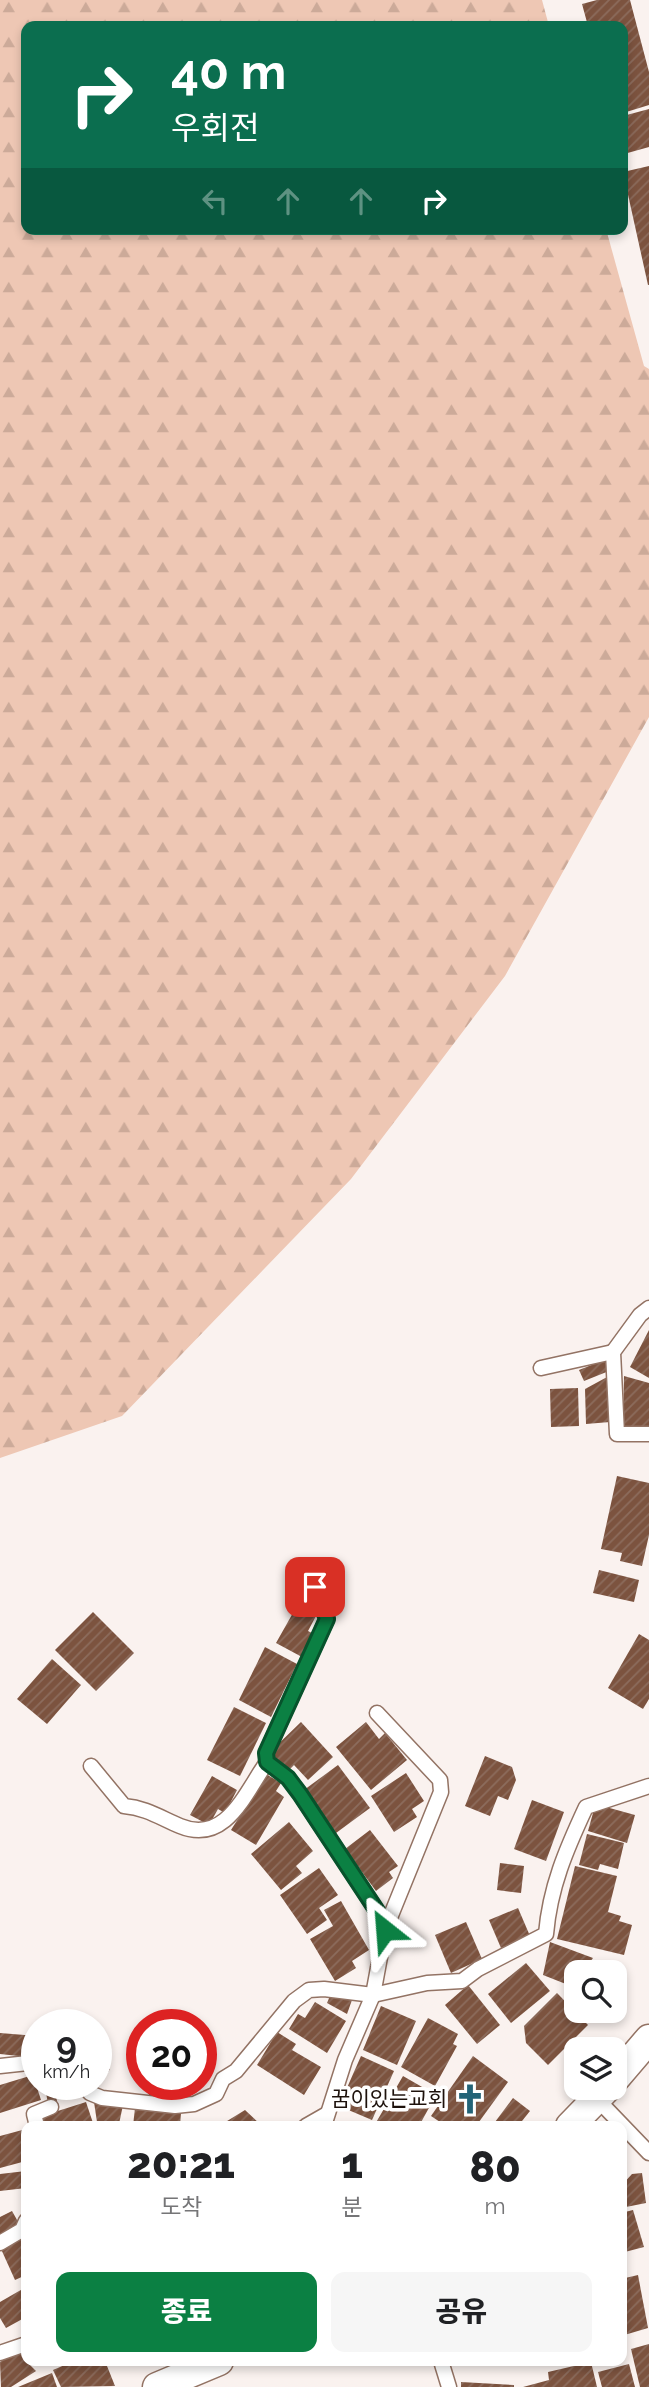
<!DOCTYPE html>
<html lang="ko">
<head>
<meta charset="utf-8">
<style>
  body { margin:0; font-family:Raleway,"Noto Sans KR",sans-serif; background:#f6f6f6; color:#202124; height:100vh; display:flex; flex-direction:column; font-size:26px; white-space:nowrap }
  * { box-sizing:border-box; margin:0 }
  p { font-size:23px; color:#757577 }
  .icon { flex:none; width:38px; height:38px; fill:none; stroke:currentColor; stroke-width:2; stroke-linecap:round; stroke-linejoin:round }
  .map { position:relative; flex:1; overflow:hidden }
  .side { position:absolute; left:21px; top:2121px; width:606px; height:245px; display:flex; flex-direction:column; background:#fff; border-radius:14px; box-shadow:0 4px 10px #0003 }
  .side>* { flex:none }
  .banner { position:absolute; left:21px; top:21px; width:607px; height:214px; border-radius:14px; box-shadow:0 4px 10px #0003; background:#0b6e4f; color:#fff; overflow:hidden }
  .buttons { position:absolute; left:564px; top:1960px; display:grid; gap:14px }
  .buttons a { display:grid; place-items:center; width:63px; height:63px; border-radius:14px; background:#fff; box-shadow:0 4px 10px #0003; font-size:35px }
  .speed { position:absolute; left:21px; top:2009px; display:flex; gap:14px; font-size:35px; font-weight:700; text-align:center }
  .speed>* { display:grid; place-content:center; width:91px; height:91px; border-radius:50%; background:#fff; box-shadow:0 4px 10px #0003; line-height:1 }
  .speed small { font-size:18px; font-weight:400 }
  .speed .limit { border:10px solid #d22; background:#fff; color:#111 }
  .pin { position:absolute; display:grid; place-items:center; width:60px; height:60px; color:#fff; margin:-30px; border-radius:14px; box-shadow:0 4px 10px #0006 }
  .me { position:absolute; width:77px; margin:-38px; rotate:332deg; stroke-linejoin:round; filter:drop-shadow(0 0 5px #0008) }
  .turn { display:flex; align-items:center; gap:24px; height:147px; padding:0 35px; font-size:32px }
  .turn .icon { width:91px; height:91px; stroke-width:2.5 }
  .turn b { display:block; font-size:49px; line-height:60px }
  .lanes { display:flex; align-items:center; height:66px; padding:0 35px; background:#0003; justify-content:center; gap:35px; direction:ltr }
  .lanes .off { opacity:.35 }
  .eta { display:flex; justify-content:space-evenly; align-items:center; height:119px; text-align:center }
  .eta b { font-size:42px; font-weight:800; line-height:49px }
  .action { display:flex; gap:14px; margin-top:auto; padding:14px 35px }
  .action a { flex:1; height:80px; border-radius:14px; background:#0b8043; color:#fff; font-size:28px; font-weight:800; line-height:80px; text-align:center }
  .action a+a { background:#f6f6f6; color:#202124 }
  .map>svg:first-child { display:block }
  .forest { fill:url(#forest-firs) }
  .building { fill:url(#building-hatch) }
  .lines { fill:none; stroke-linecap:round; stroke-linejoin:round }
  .lane-casing { stroke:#937364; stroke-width:17 }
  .street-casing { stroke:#937364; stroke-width:31 }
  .lane { stroke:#fff; stroke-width:14 }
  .street { stroke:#fff; stroke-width:28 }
  .route-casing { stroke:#07532c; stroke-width:18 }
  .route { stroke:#0b8043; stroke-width:12 }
  .labels { text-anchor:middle; stroke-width:7; stroke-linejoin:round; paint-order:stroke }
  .poi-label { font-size:21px; fill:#1d110b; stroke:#fff; text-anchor:end }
</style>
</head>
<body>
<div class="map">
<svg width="649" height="2387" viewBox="0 0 649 2387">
  <defs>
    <pattern id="forest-firs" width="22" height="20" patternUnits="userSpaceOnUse" patternTransform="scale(1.75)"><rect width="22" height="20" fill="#eec7b4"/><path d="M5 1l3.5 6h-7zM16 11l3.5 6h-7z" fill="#ca9"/></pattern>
    <pattern id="building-hatch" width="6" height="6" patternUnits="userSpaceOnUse" patternTransform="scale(1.75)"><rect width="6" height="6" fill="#7c533f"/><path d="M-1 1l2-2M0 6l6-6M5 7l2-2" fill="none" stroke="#8c6c5d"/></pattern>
  </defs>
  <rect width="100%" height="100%" fill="#faf2ef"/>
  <path class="forest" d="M0,0h542l7,26h-523v203h580l38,137 5,3v348l-144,259 -154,203 -229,237 -122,42z"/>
  <g class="building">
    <path d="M597,0h33l19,72v33l-26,8v-87h-35l-6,-22z"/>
    <path d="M649,109v38l-25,7 -1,-38z"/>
    <path d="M649,166v119h-1l-25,-113z"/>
    <path d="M649,1330v48l-19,-11z"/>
    <path d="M604,1360l5,11 -25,10 -5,-11z"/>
    <path d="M609,1376l1,46 -24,2 -1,-35z"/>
    <path d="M624,1376l25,7v46l-26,-1z"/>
    <path d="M578,1388l1,38 -28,1 -1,-38z"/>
    <path d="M617,1476l32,7v52l-7,31 -22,-5 2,-8 -21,-4z"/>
    <path d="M599,1570l40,10 -5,22 -41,-9z"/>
    <path d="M298,1604l19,10 -9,17 6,3 -12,23 -26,-14z"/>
    <path d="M93,1612l41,41 -38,38 -41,-41z"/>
    <path d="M639,1634l10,6v59l-6,10 -35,-21z"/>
    <path d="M265,1647l32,17 -26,53 -32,-17z"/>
    <path d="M52,1659l29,26 -34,39 -30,-25z"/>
    <path d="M234,1707l32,16 -26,53 -33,-16z"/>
    <path d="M301,1722l32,35 -25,23 -14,-15 -6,6 -18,-19z"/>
    <path d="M366,1722l13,17 6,-6 22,27 -36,30 -35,-43z"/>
    <path d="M485,1756l27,11 4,13 -8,20 -10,-4 -8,20 -25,-10z"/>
    <path d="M338,1765l32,43 -34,25 -32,-43z"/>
    <path d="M406,1773l18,28 -12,8 5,8 -23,15 -23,-36z"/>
    <path d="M266,1774l15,9 -5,8 8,6 -28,48 -25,-15z"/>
    <path d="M212,1776l25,14 -12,23 -7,-4 -9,16 -19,-10z"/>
    <path d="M532,1800l32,12 -18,49 -32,-12z"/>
    <path d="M606,1807l29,8 -8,28 -39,-12 5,-18z"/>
    <path d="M289,1822l24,29 -17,15 6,7 -21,17 -30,-36z"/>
    <path d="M370,1830l28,36 -9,6 4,6 -17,13 -31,-42z"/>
    <path d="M587,1834l37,9 -6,26 -18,-5 -2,6 -19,-5z"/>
    <path d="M500,1863l24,3 -3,27 -24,-3z"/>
    <path d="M575,1866l42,10 -9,36 13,4 -2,5 13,4 -8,30 -67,-16z"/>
    <path d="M319,1868l19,27 -19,13 8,12 -20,14 -27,-39z"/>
    <path d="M341,1901l28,49 -17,11 4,7 -21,13 -25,-42 23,-13 -9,-16z"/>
    <path d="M518,1908l12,28 -29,12 -12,-28z"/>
    <path d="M466,1922l16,37 -31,14 -16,-38z"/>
    <path d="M550,1942l43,16 -9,14h-8v16l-33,-13z"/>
    <path d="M526,1963l24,28 -39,32 -23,-29z"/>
    <path d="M468,1985l32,40 -23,19 -32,-39z"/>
    <path d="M557,1993l31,32 -40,40 -22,-22 -2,-17z"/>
    <path d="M330,1996l22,4 -5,14 -20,-11z"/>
    <path d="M315,2002l31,19 -19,32 -38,-24 9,-15 7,4z"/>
    <path d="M381,2006l35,15 -19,44 -34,-15z"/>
    <path d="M428,2018l30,16 -5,10 4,2 -22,40 -34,-19z"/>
    <path d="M277,2032l19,12 -4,6 29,17 -17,28 -47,-30z"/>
    <path d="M0,2033l37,3v22l-37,-4z"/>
    <path d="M361,2056l33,15 -22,49 -33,-14z"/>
    <path d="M473,2056l35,26 -32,44h-30l-15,-10z"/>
    <path d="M96,2060l14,9 -11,17 -3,-2z"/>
    <path d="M142,2062v22h25l-17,12 -19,-26z"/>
    <path d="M33,2075l8,25 -41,13v-28z"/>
    <path d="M403,2076l33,19 -17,31 -13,-3 -2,3h-30z"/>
    <path d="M44,2084h16l1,7 -6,1 2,9 -9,2z"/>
    <path d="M513,2098l17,13 -12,15h-26z"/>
    <path d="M86,2102l8,24h-52l-3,-9z"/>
    <path d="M94,2102l29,3 -4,19 -22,-2z"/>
    <path d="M135,2108l46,5 -1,13h-47z"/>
    <path d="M245,2110l17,16h-43z"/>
    <path d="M26,2129v32l-26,7v-32z"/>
    <path d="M26,2171v17l-26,3v-17z"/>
    <path d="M642,2173l4,30 -25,5v-22l11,-12z"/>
    <path d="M633,2210l11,37 -23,6v-40z"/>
    <path d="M12,2211l9,16 -21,10v-20z"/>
    <path d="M26,2237v38l-11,5 -14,-31z"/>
    <path d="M638,2275l10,53 -27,8v-57z"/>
    <path d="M26,2287v30l-20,11 -6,-10v-16z"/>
    <path d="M649,2344v43h-9l-9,-38z"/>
    <path d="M21,2348l5,13 10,10 -25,16h-10l-1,-25z"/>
    <path d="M74,2361h31l10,25 -54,1 -8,-17z"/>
    <path d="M591,2362l6,25h-74l26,-7 -1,-8z"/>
    <path d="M629,2364l6,23h-33l-4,-15z"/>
    <path d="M52,2373l5,14h-39z"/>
    <path d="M461,2382l53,3v2h-53z"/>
  </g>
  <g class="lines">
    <g class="lane-casing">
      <g id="lane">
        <path d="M649,1308l-9,7 -27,37 4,82h32"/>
        <path d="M541,1368l72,-16"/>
        <path d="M308,1573l19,46 -61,134 1,9 21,16 12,16 77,117 8,19 -12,65 -28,65 -21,66"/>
        <path d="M377,1713l63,67 1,12 -56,138"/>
        <path d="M91,1766l33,40c22,2 35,11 56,20 46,19 65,-33 87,-64"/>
        <path d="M0,2066l37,-4"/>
        <path d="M83,2084l7,9 12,5 73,8 19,-2 22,-10 7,-15 13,-8 58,-70 15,-11 15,-1 49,6 54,-12 35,-2 16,-12 68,-35c4,-47 20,-84 40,-127l63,-21"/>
        <path d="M597,2099l52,54"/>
        <path d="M37,2126l-3,-12 17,-7"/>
        <path d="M306,2126l21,-12"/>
        <path d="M0,2243l22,-13 4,-9"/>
        <path d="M0,2353l26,-9"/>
        <path d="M441,2361l8,26"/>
      </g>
    </g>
    <g class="street-casing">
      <g id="street">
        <path d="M614,2080l35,-41"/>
        <path d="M570,2126l37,-38"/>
        <path d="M157,2387l62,-26"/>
      </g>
    </g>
    <use href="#lane" class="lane"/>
    <use href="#street" class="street"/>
  </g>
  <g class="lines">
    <g class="route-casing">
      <path id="route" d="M315,1587l12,32 -61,134 1,9 21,16 12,16 77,117 8,19"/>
    </g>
    <use href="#route" class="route"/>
  </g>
  <defs>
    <g id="church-bare" transform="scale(2.415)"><path d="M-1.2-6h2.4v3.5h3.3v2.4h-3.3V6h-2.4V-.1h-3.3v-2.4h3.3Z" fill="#236478" stroke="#fff" stroke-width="2.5" paint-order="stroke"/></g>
  </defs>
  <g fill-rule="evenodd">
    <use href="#church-bare" x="470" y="2099"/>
  </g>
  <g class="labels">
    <g class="poi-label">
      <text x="447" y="2106">꿈이있는교회</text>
    </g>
  </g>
</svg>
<div class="buttons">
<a><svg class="icon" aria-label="search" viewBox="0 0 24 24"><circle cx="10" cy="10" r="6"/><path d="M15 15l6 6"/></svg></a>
<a><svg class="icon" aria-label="layers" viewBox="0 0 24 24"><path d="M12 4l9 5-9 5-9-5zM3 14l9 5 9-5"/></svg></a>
</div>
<div class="speed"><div>9<small>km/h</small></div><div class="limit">20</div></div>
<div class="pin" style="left:315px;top:1587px;background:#d93025"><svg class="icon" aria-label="arrive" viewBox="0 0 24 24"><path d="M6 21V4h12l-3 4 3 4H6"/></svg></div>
<svg class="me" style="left:385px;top:1930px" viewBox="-20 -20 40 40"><path d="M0-17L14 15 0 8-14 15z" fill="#0b8043" stroke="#fff" stroke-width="4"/></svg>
<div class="banner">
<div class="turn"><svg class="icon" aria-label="right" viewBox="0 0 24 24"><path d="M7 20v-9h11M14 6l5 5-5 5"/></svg><div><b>40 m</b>우회전</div></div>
<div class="lanes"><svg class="icon off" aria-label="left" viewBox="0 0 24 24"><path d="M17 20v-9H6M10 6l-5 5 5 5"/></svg><svg class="icon off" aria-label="ahead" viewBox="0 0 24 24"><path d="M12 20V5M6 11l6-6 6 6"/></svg><svg class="icon off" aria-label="ahead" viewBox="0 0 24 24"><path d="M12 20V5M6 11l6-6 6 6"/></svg><svg class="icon" aria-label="right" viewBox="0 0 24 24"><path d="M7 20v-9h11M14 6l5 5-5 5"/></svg></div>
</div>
<section class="side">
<div class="eta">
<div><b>20:21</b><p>도착</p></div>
<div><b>1</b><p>분</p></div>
<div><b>80</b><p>m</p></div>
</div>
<div class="action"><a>종료</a><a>공유</a></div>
</section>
</div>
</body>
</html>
